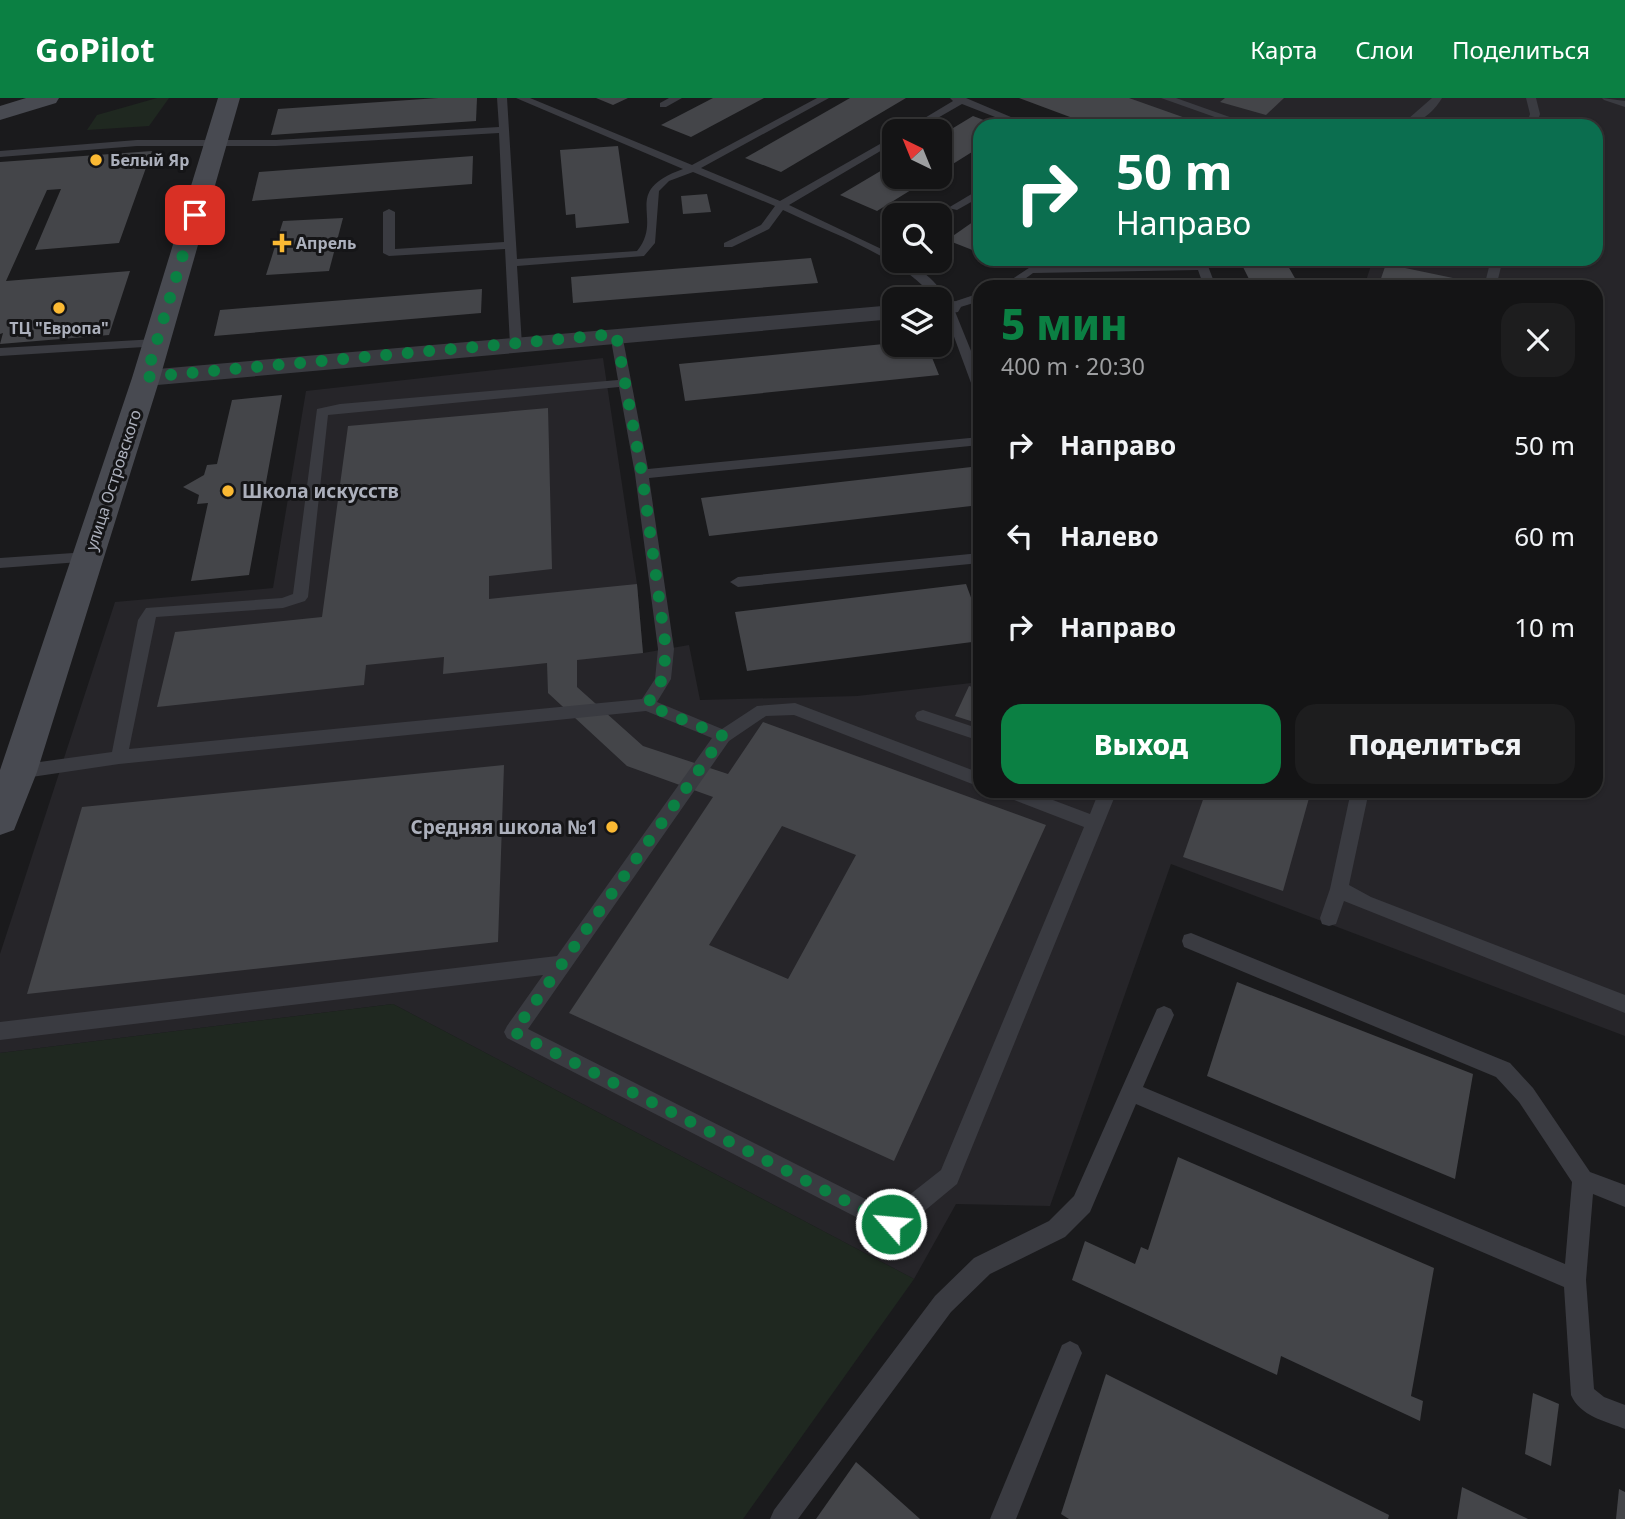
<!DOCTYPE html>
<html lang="ru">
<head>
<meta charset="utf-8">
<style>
  body { margin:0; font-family:"Noto Sans",sans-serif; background:#1d1d1e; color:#f1f3f6; height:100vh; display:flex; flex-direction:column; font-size:26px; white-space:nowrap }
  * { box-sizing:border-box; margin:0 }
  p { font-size:23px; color:#9d9ea0 }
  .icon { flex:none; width:38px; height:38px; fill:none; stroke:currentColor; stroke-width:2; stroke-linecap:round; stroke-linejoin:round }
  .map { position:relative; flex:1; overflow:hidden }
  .details { position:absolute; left:973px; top:182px; width:630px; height:518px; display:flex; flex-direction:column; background:#141415; border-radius:21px; box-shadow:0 2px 5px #0004,0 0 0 2px #333334 }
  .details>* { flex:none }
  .top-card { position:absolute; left:973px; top:21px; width:630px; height:147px; border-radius:21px; box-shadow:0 2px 5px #0004,0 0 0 2px #333334; background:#0b6e4f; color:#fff; overflow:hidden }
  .needle { width:46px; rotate:317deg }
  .buttons { position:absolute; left:882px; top:21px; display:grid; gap:14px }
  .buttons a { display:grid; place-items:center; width:70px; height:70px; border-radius:14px; background:#141415; box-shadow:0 2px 5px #0004,0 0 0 2px #333334; font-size:35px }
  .pin { position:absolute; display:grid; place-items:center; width:60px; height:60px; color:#fff; margin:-30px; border-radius:14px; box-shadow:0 4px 10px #0006 }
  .me { position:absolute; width:77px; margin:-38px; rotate:297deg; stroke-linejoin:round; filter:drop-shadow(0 0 5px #0008) }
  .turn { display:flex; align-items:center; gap:24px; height:147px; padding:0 28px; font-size:32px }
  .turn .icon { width:91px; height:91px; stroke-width:2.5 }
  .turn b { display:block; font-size:49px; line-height:60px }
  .round { display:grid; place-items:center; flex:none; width:74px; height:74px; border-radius:21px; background:#1d1d1e }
  .headline { display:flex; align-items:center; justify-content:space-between; height:119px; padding:0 28px }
  h1 { font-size:42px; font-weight:800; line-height:52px; color:#0b8043 }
  .button { display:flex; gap:14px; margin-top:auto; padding:14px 28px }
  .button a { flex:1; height:80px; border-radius:21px; background:#0b8043; color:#fff; font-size:28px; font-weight:800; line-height:80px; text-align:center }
  .button a+a { background:#1d1d1e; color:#f1f3f6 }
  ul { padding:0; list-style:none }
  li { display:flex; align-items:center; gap:21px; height:91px; padding:0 28px }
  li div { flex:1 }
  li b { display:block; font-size:26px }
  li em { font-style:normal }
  header { display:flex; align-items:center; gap:42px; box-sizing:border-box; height:98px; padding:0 35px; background:#0b8043; color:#fff }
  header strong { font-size:33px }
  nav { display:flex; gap:38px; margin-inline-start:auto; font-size:24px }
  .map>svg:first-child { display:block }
  .built { fill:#262529 }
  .green { fill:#1f2820 }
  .building { fill:#444549; fill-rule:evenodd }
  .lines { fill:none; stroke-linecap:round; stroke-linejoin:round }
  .lane { fill:#3a3b41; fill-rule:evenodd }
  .street { fill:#3a3b41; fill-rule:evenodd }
  .secondary { fill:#484a51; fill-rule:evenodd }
  .route { stroke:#0b8043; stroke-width:12; stroke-dasharray:0 21.6 }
  .poi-dot { fill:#fbb933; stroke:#151517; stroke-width:2.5 }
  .labels { text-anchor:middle; stroke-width:6; stroke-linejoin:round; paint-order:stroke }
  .far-poi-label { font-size:16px; font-weight:bold; fill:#acb0bc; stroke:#151517; text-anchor:start }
  .far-street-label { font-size:16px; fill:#acb0bc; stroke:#151517 }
  .poi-label { font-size:19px; font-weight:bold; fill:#acb0bc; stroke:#151517; text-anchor:start }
</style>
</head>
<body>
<header>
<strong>GoPilot</strong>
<nav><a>Карта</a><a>Слои</a><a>Поделиться</a></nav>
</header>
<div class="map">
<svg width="1625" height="1421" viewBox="0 0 1625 1421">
  <rect width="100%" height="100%" fill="#1a1a1c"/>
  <path class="built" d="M1029,0h596v938l-454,-172 -121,342 -94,-2 -42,75 -521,-275 -393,49v-99l115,-352 158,-14 33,-197 297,-33 34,226 6,69 46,-8 11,55 157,-4 123,-14v109h616v-504h-232l9,-28h223v-133h-497z"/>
  <g class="green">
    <path d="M157,0h12l-20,28 -62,4 10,-15z"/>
    <path d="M393,906l521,275 -171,240h-743v-466z"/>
  </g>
  <g class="building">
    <path d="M438,0h39l-1,23 -205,14 7,-26z"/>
    <path d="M596,0h32l-15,7z"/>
    <path d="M713,0h51l-73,39 -30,-12z"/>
    <path d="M850,0h56l-125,74 -36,-14z"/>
    <path d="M1019,0h110l79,28h-151l13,-9z"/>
    <path d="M1225,0h59l-18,17 -46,-13z"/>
    <path d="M973,18l27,10h-20v21l-40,25v-36z"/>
    <path d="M618,48l11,77 -53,5 -1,-14 -9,1 -6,-65z"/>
    <path d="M152,53l-33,92 -84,7 26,-61 -14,1 -41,91 124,-10 -21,64 -109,9 3,-11 -3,1v-172z"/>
    <path d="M473,58l-1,28 -220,17 7,-29z"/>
    <path d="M894,65v14h38l-55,34 -37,-16z"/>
    <path d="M707,96l4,18 -28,2 -2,-18z"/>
    <path d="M980,119v36l-33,-13z"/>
    <path d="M343,120l-14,53 -63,4 17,-54z"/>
    <path d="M811,160l7,25 -245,20 -2,-26z"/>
    <path d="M1239,161h45l16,28h-47z"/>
    <path d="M1386,166l67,14 -3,9h-72z"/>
    <path d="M482,191l-1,24 -267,23 6,-26z"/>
    <path d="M894,245v2h33l12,30 -254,26 -6,-37z"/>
    <path d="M282,297l-33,180 -58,6 17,-78 -11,1 2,-9 -16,-8 21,-12 3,-10 10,-1 15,-64z"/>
    <path d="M548,310l4,161 -63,7v23l148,-15 6,69 -66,7v27l66,59 85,28 35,-52 283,103 -152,336 -325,-148 144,-216 -86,-31 -79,-73 -1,-30 -104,11 1,-17 -78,8 -2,20 -207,22 18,-75 147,-15 26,-191zM782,728l74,29 -68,124 -79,-34z"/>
    <path d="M980,368v39l-271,31 -8,-38z"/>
    <path d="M966,486l14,38v19l-233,30 -12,-59z"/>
    <path d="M969,588l11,3v35l-25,-8z"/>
    <path d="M504,667l-6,177 -471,52 55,-187z"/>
    <path d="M1206,693h105l-28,100 -100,-34z"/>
    <path d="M1237,884l236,92 -18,105 -248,-103z"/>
    <path d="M1178,1059l256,111 -23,128 12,5 -3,20 -139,-65 -4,19 -205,-95 13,-39 50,23 6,-17 7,3z"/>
    <path d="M1106,1276l283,141 -1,4h-319l-8,-5z"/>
    <path d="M1533,1295l26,11 -8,62 -26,-12z"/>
    <path d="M856,1364l16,14 48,43h-104z"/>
    <path d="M1462,1389l66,32h-71z"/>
    <path d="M1619,1391l6,3v27h-9z"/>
  </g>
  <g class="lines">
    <g class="lane">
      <path d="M497,0h10l10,161 120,-8c28,-34 -18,-59 46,-82l-167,-71h14l162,67 125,-67h12l-128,70 79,33 114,-65v7l-105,62 105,50v6c24,0 44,23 56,42l30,-10v8l-26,8 26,64v22l-6,-4 -21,-57 -13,-28v-7h-5c-34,-43 -103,-65 -152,-89l-14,19 -37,18h-8v-4l37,-18 14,-19 -82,-34 -24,9 -10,10 -4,52 -11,13 -127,10 5,79 -6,4 -6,-4 -5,-96 -116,7 -6,-3v-41l6,-3 6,3v37l109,-7 -5,-109 -223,13h-139l-137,11v-6l137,-11h139l223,-13z"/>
      <path d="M669,0h13l-16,9h-6v-4z"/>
      <path d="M950,0h16l66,28h-14l-56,-22 -47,27h-12l50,-30z"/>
      <path d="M1161,0h15l79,28h-15z"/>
      <path d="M1432,0h10c-9,15 -25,28 -42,28z"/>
      <path d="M1526,0h10l4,16 -4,12h-10l4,-12z"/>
      <path d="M1602,0l23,3v6l-21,-7z"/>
      <path d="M980,91v8l-23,13 -9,-2z"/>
      <path d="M1491,161h12l-7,28h-12z"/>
      <path d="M1038,164l5,4 159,-3 6,3 8,21h-12l-6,-17 -165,3 -19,14h-14z"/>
      <path d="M616,232l6,4 26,135 332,-32v8l-331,33 25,171 -3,30 -14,23 65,27 35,-23 38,-3 185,70v14l-186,-72 -28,1 -37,25 -201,288 361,182 52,-41 143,-343 -80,-31 -3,-5h28l61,23 9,-23h18l-160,393 -58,48 -8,3 -384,-197 -3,-6 3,-6 36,-51 -543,65v-18l557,-66 155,-218 -66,-27 -527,53 -101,15 -6,-2 -3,-5 3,-5 6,-2 94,-13 26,-132 8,-12 136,-10 11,-4 24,-185 23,-5 278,-24 -8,-46zM619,289l16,87 23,175 -3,30 -13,20 -513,50 27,-132 127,-9 22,-7 3,-4 20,-182z"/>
      <path d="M156,241l6,4 -2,3 -160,10v-8z"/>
      <path d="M88,454l5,1 2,4 -2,4 -93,7v-10z"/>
      <path d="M980,455v10l-242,24 -8,-5 8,-5z"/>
      <path d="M923,612l57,19v12l-63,-21 -2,-4 2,-4z"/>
      <path d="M1351,693h18l-20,94 22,12 254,98v18l-281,-112 -8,23 -7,2 -7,-2 -2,-6 10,-29z"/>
      <path d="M1191,835l319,130 23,25 57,84 35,13v22l-32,-13 -7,86 8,109 10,8 21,8v24c-20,-8 -45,-13 -54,-34l-7,-108 -428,-183 -46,108 -25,25 -75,37 -39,38 -153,207h-28l4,-9 161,-214 39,-38 75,-37 25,-25 83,-187 7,-3 7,3 3,6 -31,72 422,177 7,-82 -53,-80 -23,-25 -312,-130 -2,-6 2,-6z"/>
      <path d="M1070,1243l8,4 4,8 -66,166h-26l72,-174z"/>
    </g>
    <g class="street">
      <path d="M949,202l9,2 3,5 -3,5 -18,3v-14z"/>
      <path d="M894,207v14l-748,67 -9,-3 -4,-5 4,-5 9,-3z"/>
    </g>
    <g class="secondary">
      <path d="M26,0h33l-3,5 -56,17v-14z"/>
      <path d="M218,0h22l-80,280 -123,394 -23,58 -14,5v-65l132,-392z"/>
    </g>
  </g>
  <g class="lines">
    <path class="route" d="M195,117l-49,162 470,-43 26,140 24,175 -3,29 -16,27 76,31 -209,296 377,192"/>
  </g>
  <g class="poi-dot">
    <circle cx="96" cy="62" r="7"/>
    <path d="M278.5 134.5h7v7h7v7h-7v7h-7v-7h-7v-7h7z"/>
    <circle cx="59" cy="210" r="7"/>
    <circle cx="228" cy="393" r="7"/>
    <circle cx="612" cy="729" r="7"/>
  </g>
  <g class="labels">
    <g class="far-poi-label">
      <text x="110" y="68">Белый Яр</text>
      <text x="296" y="151">Апрель</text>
      <text x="59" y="236" text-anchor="middle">ТЦ "Европа"</text>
    </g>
    <g class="far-street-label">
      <text transform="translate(113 382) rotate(-72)" y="6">улица Островского</text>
    </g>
    <g class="poi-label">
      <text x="242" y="400">Школа искусств</text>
      <text x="598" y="736" text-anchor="end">Средняя школа №1</text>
    </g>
  </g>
</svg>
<div class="buttons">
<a><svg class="needle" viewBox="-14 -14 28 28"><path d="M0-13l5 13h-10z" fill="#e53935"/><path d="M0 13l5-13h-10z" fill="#9d9ea0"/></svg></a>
<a><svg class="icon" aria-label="search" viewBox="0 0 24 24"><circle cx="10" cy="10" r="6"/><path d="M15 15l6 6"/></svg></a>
<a><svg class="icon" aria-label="layers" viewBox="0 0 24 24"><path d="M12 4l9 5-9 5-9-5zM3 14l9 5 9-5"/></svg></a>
</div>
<div class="pin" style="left:195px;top:117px;background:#d93025"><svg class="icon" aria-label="arrive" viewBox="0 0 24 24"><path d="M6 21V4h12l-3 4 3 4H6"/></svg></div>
<svg class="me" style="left:891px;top:1126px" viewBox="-20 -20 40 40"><circle r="17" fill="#0b8043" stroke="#fff" stroke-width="3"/><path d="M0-11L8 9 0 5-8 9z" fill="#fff"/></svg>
<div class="top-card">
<div class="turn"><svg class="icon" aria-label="right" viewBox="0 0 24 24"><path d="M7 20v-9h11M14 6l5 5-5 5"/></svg><div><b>50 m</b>Направо</div></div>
</div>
<section class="details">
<div class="headline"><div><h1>5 мин</h1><p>400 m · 20:30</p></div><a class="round"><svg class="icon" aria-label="close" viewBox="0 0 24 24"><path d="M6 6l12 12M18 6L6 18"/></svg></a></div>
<ul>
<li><svg class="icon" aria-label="right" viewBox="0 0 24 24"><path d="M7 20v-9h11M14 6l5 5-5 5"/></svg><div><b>Направо</b></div><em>50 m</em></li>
<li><svg class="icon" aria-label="left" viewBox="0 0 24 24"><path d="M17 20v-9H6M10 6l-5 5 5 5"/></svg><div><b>Налево</b></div><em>60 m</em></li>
<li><svg class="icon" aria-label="right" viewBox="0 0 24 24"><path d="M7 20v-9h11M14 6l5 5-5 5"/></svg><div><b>Направо</b></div><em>10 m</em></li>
</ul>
<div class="button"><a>Выход</a><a>Поделиться</a></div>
</section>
</div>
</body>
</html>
